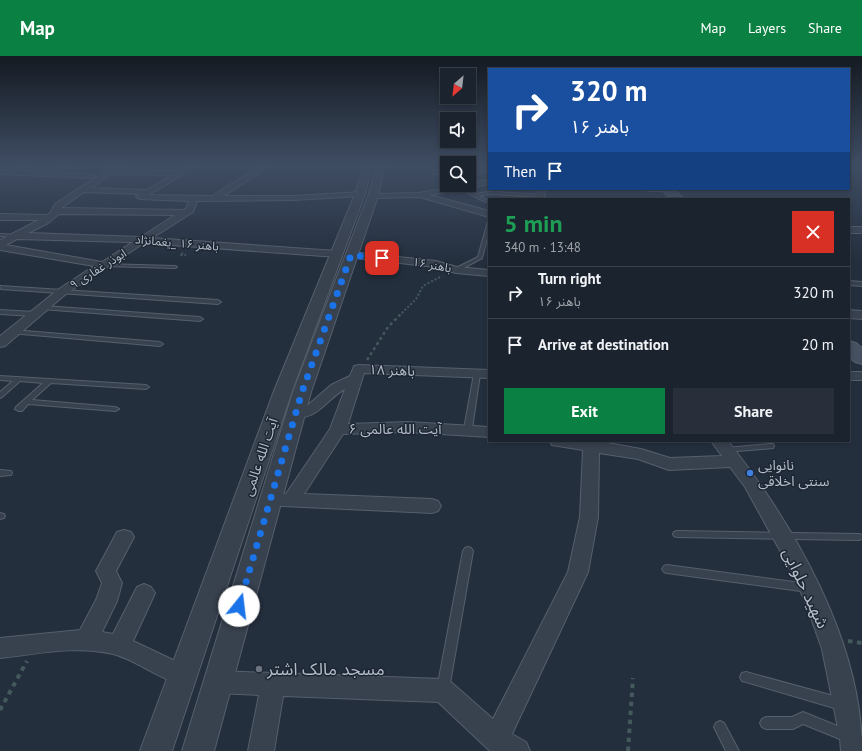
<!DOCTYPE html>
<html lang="en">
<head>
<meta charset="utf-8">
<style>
  body { margin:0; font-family:"PT Sans","Noto Sans Arabic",sans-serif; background:#282f3a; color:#f1f3f6; height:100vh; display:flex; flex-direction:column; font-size:15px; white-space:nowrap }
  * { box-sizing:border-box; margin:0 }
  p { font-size:13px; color:#a0a4aa }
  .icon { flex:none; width:22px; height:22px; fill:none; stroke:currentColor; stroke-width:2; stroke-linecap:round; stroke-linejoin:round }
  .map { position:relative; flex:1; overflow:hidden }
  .drawer { position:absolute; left:488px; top:142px; width:362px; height:244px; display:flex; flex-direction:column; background:#1b232e; border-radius:0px; box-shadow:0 2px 6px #0003,0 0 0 1px #39404a }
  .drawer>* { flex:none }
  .banner { position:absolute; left:488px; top:12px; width:362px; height:122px; border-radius:0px; box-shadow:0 2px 6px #0003,0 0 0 1px #39404a; background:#1a4fa0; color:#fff; overflow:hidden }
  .needle { width:26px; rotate:208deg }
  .fabs { position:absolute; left:440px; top:12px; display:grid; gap:8px }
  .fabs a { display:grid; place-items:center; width:36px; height:36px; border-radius:0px; background:#1b232e; box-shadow:0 2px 6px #0003,0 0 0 1px #39404a; font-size:20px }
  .pin { position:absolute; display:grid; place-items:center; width:34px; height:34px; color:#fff; margin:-17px; border-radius:8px; box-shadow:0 2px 6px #0006 }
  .me { position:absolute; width:44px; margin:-22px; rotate:16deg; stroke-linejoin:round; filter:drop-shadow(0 0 3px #0008) }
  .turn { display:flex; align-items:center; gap:14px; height:84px; padding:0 16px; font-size:18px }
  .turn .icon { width:52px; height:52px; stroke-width:2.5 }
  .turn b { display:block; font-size:28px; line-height:34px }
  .then { display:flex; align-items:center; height:38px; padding:0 16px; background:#0003; gap:8px; font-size:15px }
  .round { display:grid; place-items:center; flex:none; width:42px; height:42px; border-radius:0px; background:#282f3a }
  .headline { display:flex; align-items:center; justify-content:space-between; height:68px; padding:0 16px }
  h1 { font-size:24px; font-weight:800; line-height:30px; color:#1e9e55 }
  .action { display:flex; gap:8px; margin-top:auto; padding:8px 16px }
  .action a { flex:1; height:46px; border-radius:0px; background:#0b8043; color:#fff; font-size:16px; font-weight:800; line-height:46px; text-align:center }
  .action a+a { background:#282f3a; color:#f1f3f6 }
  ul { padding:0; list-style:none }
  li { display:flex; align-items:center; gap:12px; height:52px; padding:0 16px; border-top:1px solid #39404a }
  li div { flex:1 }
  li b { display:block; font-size:15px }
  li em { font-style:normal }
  header { display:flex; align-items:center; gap:24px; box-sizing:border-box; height:56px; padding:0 20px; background:#0b8043; color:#fff }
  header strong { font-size:19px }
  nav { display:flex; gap:22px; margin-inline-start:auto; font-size:14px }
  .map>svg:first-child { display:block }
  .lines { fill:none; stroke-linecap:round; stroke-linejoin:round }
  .service-casing { stroke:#565f6c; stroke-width:2 }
  .minor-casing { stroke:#565f6c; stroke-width:2 }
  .tertiary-casing { stroke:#565f6c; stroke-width:2 }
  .secondary-casing { stroke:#565f6c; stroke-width:2 }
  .path-far2 { stroke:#44595c; stroke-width:2; stroke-dasharray:2 2; stroke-linecap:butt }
  .path-far1 { stroke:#44595c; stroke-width:2.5; stroke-dasharray:3 3; stroke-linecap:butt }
  .path { stroke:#44595c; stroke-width:4; stroke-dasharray:4.5 4.5; stroke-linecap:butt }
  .service { fill:#38414e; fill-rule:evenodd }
  .minor { fill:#38414e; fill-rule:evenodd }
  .tertiary { fill:#38414e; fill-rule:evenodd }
  .secondary { fill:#465061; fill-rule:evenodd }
  .route { stroke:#1a73e8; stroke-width:7; stroke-dasharray:0 12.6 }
  .shop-dot { fill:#3f7fe0; stroke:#1d2633; stroke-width:1.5 }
  .worship-dot { fill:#6b7280; stroke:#1d2633; stroke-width:1.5 }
  .labels { text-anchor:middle; stroke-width:3; stroke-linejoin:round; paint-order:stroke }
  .far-street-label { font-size:12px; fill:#b4bcc9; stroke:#1d2633 }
  .street-label { font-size:14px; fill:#b4bcc9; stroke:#1d2633 }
  .poi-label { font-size:14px; fill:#b4bcc9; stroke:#1d2633; text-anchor:start }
  .near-street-label { font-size:17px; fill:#b4bcc9; stroke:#1d2633 }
  .near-poi-label { font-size:17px; fill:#b4bcc9; stroke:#1d2633; text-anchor:start }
</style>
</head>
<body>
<header>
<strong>Map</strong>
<nav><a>Map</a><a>Layers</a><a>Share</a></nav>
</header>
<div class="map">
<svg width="862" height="695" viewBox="0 0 862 695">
  <rect width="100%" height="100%" fill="#242f3e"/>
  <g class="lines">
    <g class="service-casing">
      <g id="service">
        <path d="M24,109h5l-17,9 -3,-1z"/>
        <path d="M66,109h5l-19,10 -3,-1z"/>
        <path d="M460,131l15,7 20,-3 2,1 44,3 2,1 -2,1 -50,-3 -13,2 9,4 1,1 -2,1 -27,-13v-2z"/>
        <path d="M649,133h19l2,1 -2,1h-19l-2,-1z"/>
        <path d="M488,165h1v10l-7,27 -24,13h-4v-2l24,-12z"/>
        <path d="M0,178l17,1 2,1 -2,1 -17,-1z"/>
        <path d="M102,208l73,2 2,1 -2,1 -71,-2 -2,-1z"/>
        <path d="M849,225l13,1v4l-13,-1z"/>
        <path d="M0,230l218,14 3,2 -3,2 -217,-15z"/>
        <path d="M43,250l157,11 3,2 -3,2 -159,-12 -1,-1z"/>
        <path d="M0,254l35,2 3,2 -3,2 -35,-2z"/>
        <path d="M12,274l148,12 3,2 -3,2 -150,-13 -1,-1z"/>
        <path d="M477,316l3,2 -8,55 -4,2 -4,-2 10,-55z"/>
        <path d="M0,320l146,9 3,2 -3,2 -95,-6 -19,17 83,7 4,2 -4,2 -87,-7 -6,7h-3l-4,-2 1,-2 27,-24 -23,-2 -18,16 -2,1v-6l13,-11 -13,-1z"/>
        <path d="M770,388h3l1,2 -1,2 -47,4 -4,-2 4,-2z"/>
        <path d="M0,414l11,1 1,2 -1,2 -11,1z"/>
        <path d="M0,457l4,1 1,2 -1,2 -4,1z"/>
        <path d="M677,475l182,3 3,1v4l-3,1 -182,-3 -3,-1 -1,-2 1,-2z"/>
        <path d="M468,491l3,1 2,3 -24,138 -2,4 -4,1 -4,-1 -2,-4 26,-138 2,-3z"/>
        <path d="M667,509l141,19 3,1 2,3 -2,3 -3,1 -141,-19 -3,-1 -2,-3 2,-3z"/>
        <path d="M746,616l95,26 4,2 2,4 -2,4 -4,2 -95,-28 -4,-1 -2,-4 2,-4z"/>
        <path d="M803,656l59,24v12l-59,-24 -10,5h-27l-4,-2 -2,-4 2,-4 4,-2h26z"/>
        <path d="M720,665l4,2 15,28h-13l-12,-24 2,-4z"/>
      </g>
    </g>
    <g class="minor-casing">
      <g id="minor">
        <path d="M115,109h9l-6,5 61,1 10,-6h9l-49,30 63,1 50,-31h9l-47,31h70l66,-4 4,2 -4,2 -66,4 -97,1 -4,11 -41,26 185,13 5,3 -5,3 -193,-14 -77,50 -62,53 -5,1v-11l59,-47 35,-23 -94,-16v-10l39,-20h-39v-6l47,1 4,-3 4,-8zM111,118l61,1 -25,15 -56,-2zM84,136l55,2 -3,3 4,2 49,2 -3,8 -3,1 -122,-2zM59,158l116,1 -34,22 -113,-4 20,-10zM17,183l113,3h3l-31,20 -96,-17z"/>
        <path d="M489,112v4l-20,1v-4z"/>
        <path d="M0,114l91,4 4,2 -4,2 -91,-4z"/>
        <rect x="434" y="114" width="13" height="4"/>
        <path d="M489,124v4l-59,11 59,16v6l-69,-20 -47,1 -4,-2 4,-2 45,-1 51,-8v-2z"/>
        <path d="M537,133h8l-1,10h-8z"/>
        <rect x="849" y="171" width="13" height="6"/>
        <path d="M351,196l85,9 21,6 32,3v6l-33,-3 -21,-6 -88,-10 -1,-2z"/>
        <path d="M849,254l13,1v8l-13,-1z"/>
        <path d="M359,309l130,5v8l-125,-5 -16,51 60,-2 81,5v10l-81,-5 -65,2 -39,60 128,5 6,2 3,5 -3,5 -6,2 -149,-7 -6,-1 -3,-5 3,-5 9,-1 44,-65 15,-40c-19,10 -29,34 -54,27l-3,-3 3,-3 16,-4 24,-21 19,-9 4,-10z"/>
        <rect x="849" y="316" width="13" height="8"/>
        <path d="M550,385h46l45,8 29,9 52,-2 -11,-15h17c66,84 134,200 134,310h-21l-1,-13 -18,-89 -17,-48 -17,-36 -43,-78 -15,-20 -61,3 -31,-11 -39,-6 -1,64 -10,55 -76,162 14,8 4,9h-40l-52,-49 -155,-6 -9,55h-26l11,-56 -42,-2 -9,-3 -3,-8 3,-8 9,-3 226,8 9,4 41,36 75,-147 12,-55 3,-67 -31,-5z"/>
        <path d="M124,474l7,2 3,5 -18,34 6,12 -5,18 -15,31 11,2 24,-47 7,-3 7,3 4,6 -22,48 40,19 18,6 4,8 -4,8 -8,3 -9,-3c-20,-7 -41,-23 -61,-28 -37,-9 -76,0 -113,4v-20l80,-8 16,-30 6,-17 -6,-12 21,-39z"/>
      </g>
    </g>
    <g class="tertiary-casing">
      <g id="tertiary">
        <path d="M364,109h8l-7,29 -73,197 -120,360h-32l134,-360 81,-197z"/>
        <path d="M377,109h8l-7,31 -67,196 -97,359h-32l111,-359 75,-196z"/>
      </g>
    </g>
    <g class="secondary-casing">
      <g id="secondary">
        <path d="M661,133h13l10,10h-13z"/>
        <path d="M849,285l7,2 6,5v16l-7,-2 -6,-5z"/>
      </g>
    </g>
    <g class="path-far2">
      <path d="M183,197l-3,2h6"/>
      <path d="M399,260l17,-17 7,-13 19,-10"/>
    </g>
    <path class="path-far1" d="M367,304l21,-33 12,-12"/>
    <g class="path">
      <path d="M848,585l14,2"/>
      <path d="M0,654l27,-49"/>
      <path d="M628,695l5,-73"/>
    </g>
    <use href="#service" class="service"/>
    <use href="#minor" class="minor"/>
    <use href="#tertiary" class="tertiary"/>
    <use href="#secondary" class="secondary"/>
  </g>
  <linearGradient id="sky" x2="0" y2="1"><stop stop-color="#141a22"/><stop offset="0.53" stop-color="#3f4d63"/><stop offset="1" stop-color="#3f4d63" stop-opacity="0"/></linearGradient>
  <rect width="862" height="206" fill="url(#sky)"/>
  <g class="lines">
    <path class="route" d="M239,550l63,-214 49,-137 31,3"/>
  </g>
  <circle class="shop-dot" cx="750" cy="417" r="4"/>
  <circle class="worship-dot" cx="259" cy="613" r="4"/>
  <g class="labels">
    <g class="far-street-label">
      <text transform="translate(177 187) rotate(5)" y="4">باهنر ۱۶ _یغمانژاد</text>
      <text transform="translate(432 209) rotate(10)" y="4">باهنر ۱۶</text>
      <text transform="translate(98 213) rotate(-32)" y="4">ابوذر غفاری ۹</text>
    </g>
    <g class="street-label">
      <text transform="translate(392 314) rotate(2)" y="5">باهنر ۱۸</text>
      <text x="395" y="378">آیت الله عالمی ۶</text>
      <text transform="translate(260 401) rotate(-71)" y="5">آیت الله عالمی</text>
    </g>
    <g class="poi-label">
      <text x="758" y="414">نانوایی<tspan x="758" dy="16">سنتی اخلاقی</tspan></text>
    </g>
    <g class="near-street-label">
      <text transform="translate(806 532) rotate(65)" y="6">شهید حلوایی</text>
    </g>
    <g class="near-poi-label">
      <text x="267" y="619">مسجد مالک اشتر</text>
    </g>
  </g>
</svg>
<div class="fabs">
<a><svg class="needle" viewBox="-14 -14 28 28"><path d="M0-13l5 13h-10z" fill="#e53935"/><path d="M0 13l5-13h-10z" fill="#a0a4aa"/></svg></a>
<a><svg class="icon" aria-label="sound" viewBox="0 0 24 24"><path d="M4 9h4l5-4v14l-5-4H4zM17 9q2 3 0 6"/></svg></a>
<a><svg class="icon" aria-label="search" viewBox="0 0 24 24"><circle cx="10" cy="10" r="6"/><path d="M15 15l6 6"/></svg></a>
</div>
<div class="pin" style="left:382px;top:202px;background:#d93025"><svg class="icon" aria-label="arrive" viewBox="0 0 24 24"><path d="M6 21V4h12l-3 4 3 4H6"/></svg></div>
<svg class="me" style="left:239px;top:550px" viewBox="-20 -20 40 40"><circle r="19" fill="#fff"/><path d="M0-13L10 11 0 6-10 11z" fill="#1a73e8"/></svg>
<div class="banner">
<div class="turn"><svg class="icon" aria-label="right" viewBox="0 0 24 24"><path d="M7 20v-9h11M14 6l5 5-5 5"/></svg><div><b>320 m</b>باهنر ۱۶</div></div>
<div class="then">Then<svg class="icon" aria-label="arrive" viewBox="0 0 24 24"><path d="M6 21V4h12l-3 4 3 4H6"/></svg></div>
</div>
<section class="drawer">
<div class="headline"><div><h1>5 min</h1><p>340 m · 13:48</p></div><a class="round" style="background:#d93025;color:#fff"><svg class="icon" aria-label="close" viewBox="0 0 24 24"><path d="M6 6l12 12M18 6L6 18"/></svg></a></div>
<ul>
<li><svg class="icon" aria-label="right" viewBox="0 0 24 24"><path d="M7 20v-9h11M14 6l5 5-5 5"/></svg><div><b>Turn right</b><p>باهنر ۱۶</p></div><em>320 m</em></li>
<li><svg class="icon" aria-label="arrive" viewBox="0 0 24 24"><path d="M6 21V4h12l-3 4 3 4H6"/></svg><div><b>Arrive at destination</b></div><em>20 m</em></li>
</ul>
<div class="action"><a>Exit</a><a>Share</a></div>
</section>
</div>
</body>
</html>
